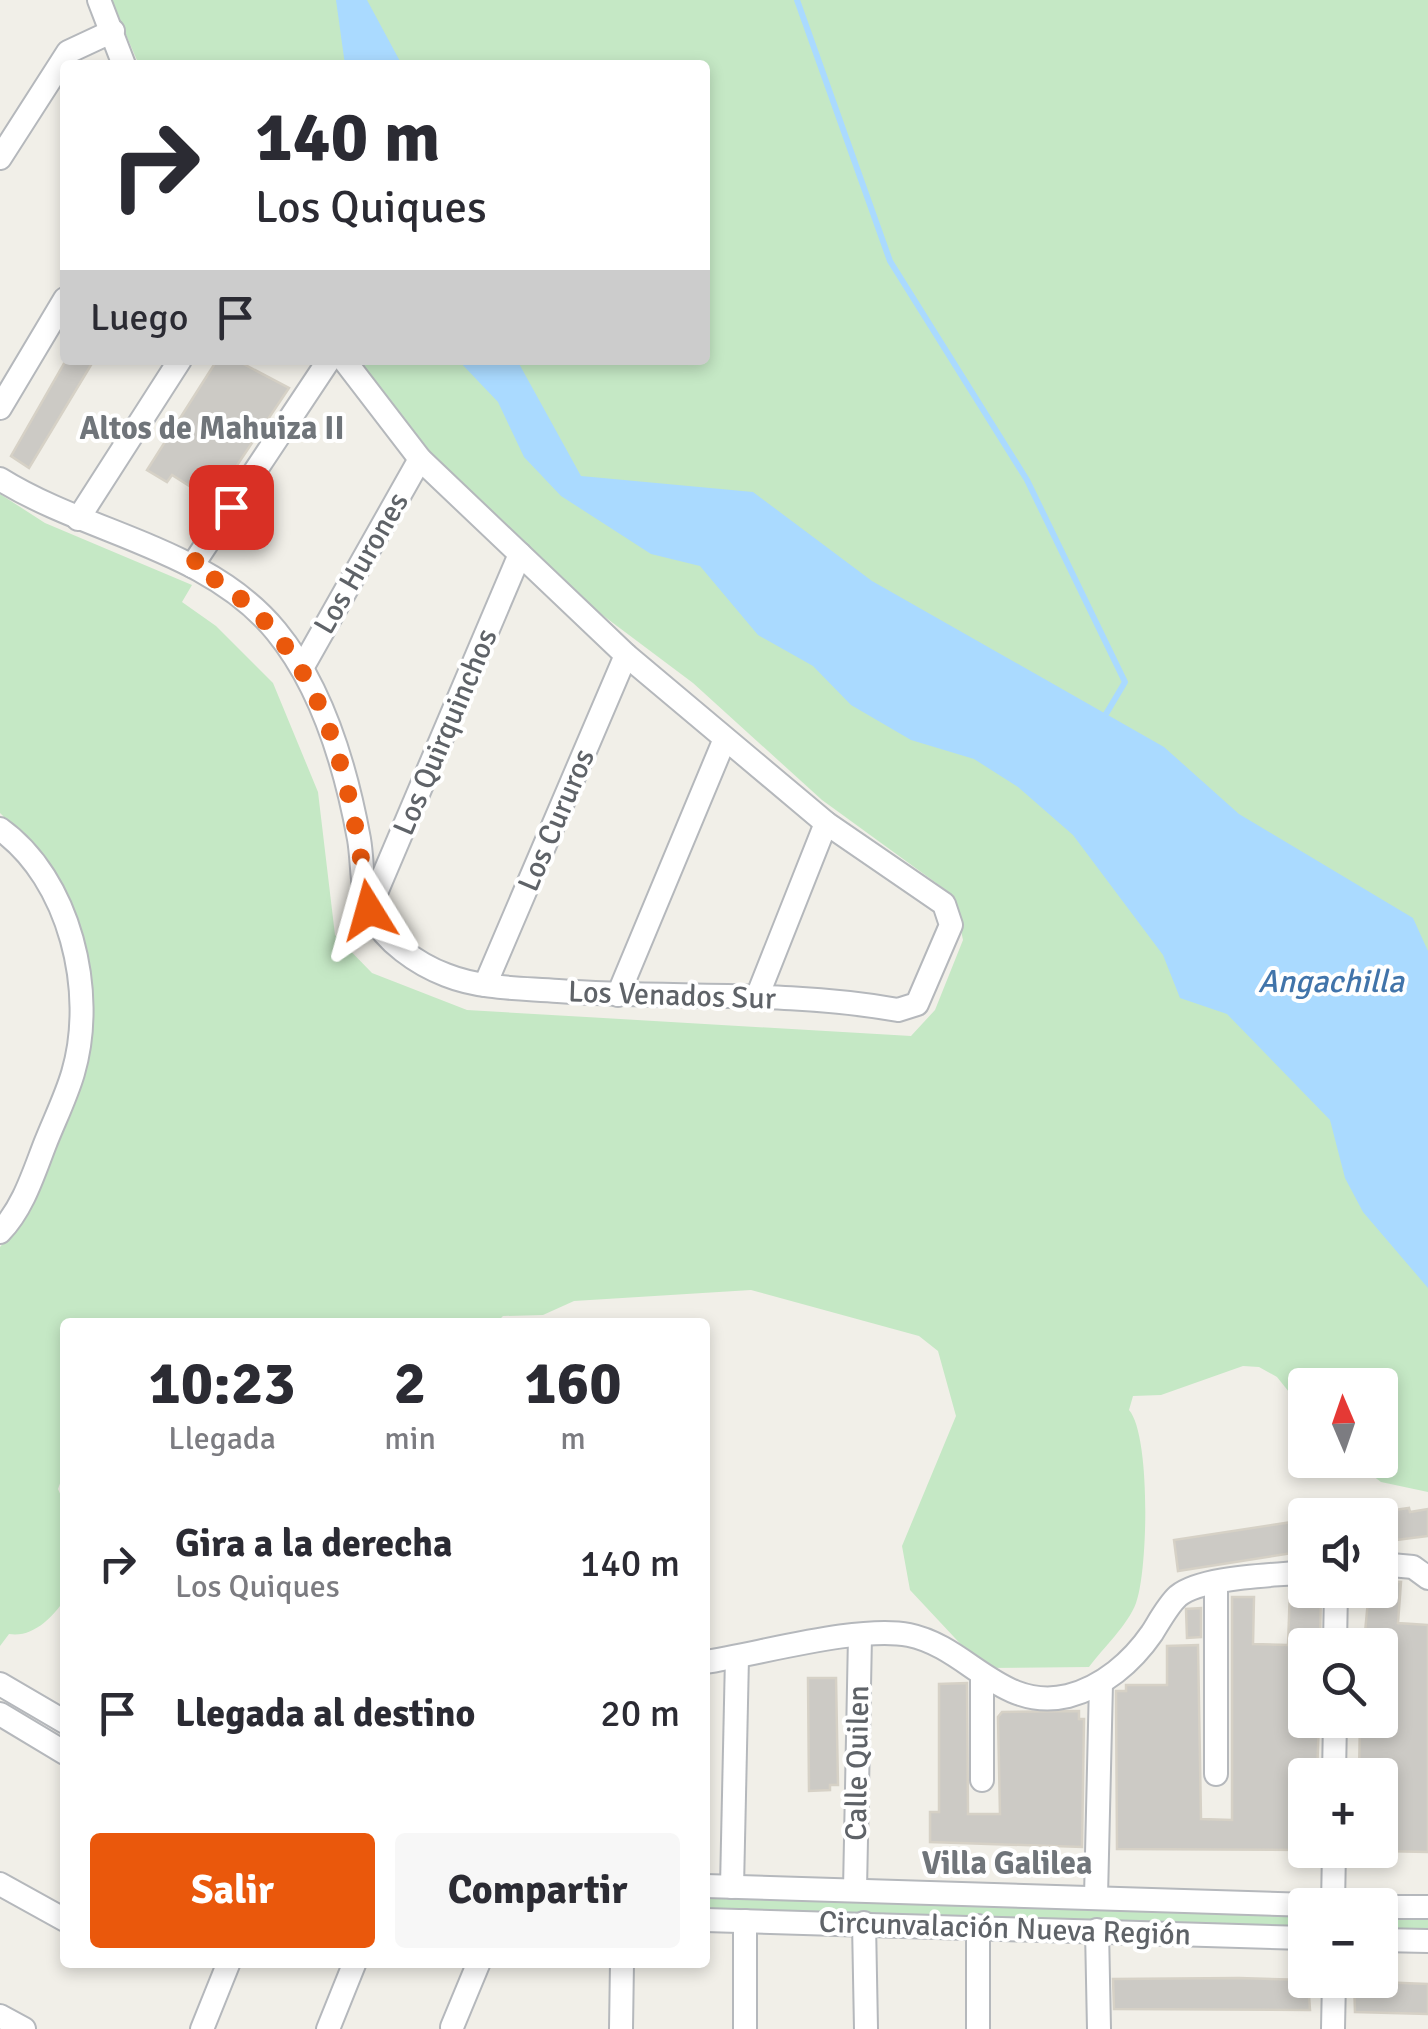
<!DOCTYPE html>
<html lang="es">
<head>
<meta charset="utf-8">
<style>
  body { margin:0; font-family:Signika,sans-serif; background:#f7f7f7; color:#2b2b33; height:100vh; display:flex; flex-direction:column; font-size:38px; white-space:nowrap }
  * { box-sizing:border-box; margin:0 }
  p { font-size:32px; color:#7c7c81 }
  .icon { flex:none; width:55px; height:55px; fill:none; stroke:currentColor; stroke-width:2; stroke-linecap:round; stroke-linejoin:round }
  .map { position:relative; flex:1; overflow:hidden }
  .sheet { position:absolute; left:60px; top:1318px; width:650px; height:650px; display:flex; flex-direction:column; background:#fff; border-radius:10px; box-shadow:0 5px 15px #0003 }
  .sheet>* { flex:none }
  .guide { position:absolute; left:60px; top:60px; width:650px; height:305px; border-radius:10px; box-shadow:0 5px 15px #0003; background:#fff; color:#2b2b33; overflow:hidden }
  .needle { width:65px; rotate:358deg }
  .buttons { position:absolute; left:1288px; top:1368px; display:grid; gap:20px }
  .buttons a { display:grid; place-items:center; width:110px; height:110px; border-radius:10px; background:#fff; box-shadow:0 5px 15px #0003; font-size:50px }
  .pin { position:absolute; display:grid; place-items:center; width:85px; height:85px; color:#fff; margin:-42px; border-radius:20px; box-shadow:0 5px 15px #0006 }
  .me { position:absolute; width:110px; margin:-55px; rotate:352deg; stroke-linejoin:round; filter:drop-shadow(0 0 8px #0008) }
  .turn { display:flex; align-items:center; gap:35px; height:210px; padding:0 30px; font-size:45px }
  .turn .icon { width:130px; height:130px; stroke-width:2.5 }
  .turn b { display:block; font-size:70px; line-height:85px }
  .then { display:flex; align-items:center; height:95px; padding:0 30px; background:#0003; gap:20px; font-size:38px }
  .eta { display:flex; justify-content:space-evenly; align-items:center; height:170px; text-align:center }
  .eta b { font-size:60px; font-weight:700; line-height:70px }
  .button { display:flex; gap:20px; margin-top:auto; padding:20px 30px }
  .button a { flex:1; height:115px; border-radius:10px; background:#ea580c; color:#fff; font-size:40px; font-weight:700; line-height:115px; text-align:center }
  .button a+a { background:#f7f7f7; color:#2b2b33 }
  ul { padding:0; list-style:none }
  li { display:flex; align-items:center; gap:30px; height:150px; padding:0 30px }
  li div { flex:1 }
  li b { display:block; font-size:38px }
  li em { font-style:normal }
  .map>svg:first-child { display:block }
  .green { fill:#c5e8c5 }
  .water { fill:#aadaff }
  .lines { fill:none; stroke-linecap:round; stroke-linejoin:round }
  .stream { stroke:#aadaff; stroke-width:6 }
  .building { fill:#cccac5; stroke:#d6d1c6; stroke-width:2.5 }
  .minor-casing { stroke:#b5b8bc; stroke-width:26 }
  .minor { stroke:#fff; stroke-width:22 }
  .route { stroke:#ea580c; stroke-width:18; stroke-dasharray:0 32.4 }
  .labels { text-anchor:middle; stroke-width:8; stroke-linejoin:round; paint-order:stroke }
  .street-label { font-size:30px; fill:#5f6368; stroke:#fff }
  .neighbourhood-label { font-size:32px; font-weight:bold; fill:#70757a; stroke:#fff }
  .water-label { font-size:32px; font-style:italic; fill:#4174aa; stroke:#fff }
</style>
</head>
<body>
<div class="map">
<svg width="1428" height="2029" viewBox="0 0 1428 2029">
  <rect width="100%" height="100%" fill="#f1efe8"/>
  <g class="green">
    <path d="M111,0h1317v1492l-47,-10 -29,-22h28v-75h-75v27l-28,-35 -18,-10 -16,-1 -82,29 -28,1 -4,14c22,25 19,162 7,193 -8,22 -33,45 -47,64l-106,1 -73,-78 -8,-44 54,-130 -18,-65 -19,-15 -168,-46 -177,11 -31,14 -40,1 -6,6h-432v147l-7,20 7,16v94c-12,18 -32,39 -56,35l-9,12v-399l30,-35 24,-60 14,-43 18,-106 -51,-156 -35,-34v-319l45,29 147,62 -10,17 34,24 57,57 45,109 17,143 37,38 95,37 444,26 24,-26 28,-70 -9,-44 -132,-96 -129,-117 -100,-75 -169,-158 -75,-90h356v-295h-566z"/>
    <path d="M705,1895l600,19v14l-600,-18z"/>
    <path d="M1380,1916l48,1v15l-48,-2z"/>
  </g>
  <g class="water">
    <path d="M336,0h31l35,65h-57z"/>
    <path d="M458,360h59l64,116 172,16 119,89 292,166 75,67 174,104 15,33v337l-65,-76 -18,-34 -15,-58 -103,-106 -47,-16 -17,-43 -90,-120 -55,-48 -44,-28 -63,-19 -60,-35 -38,-39 -55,-31 -58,-69 -49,-12 -90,-58 -37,-39 -26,-55z"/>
  </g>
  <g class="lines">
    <path class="stream" d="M797,0l93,261 137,219 98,202 -19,32"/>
  </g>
  <g class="building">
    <path d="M66,360h28l-65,108 -18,-12z"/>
    <path d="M217,360h19l53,28 -76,113 -41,-26 -5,7 -20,-12z"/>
    <path d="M1409,1508l1,4 18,-3v27l-48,6v-30z"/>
    <path d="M1305,1520v31l-127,20 -4,-31z"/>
    <path d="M1380,1581l21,1 -3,41 30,2v227l-48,-1v-76h-21l1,-55h20v-76l-16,-1 5,-53h11z"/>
    <path d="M1290,1589l31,1 -1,55h-15v75h14l-2,55h-12v75l-188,-1 -1,-158h10v-6h41v-39l31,-1 3,174 31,1v-223h22l-1,47 35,1z"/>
    <path d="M1201,1608v29l-14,1 -1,-29z"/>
    <path d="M808,1678h28l2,107h-8v5l-21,1z"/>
    <path d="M967,1683l1,131h32l-2,-97 4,-5 77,-1v8h5l-2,128 -152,-5v-30h9v-128z"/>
    <path d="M1239,1978l69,2 2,30 -196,-1 -1,-30z"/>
    <path d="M1354,1981l74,3v30l-73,-2z"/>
  </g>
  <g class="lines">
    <g class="minor-casing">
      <g id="minor">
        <path d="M99,0l25,65"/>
        <path d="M0,158l68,-106 45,-21"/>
        <path d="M0,408l65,-109"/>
        <path d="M0,479c88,55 208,69 276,152 47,57 70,137 83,208 4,23 2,54 12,75 15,28 46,50 75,61 35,14 75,13 112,16 112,8 228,-1 340,19l19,-6 34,-79 -7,-21 -118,-81 -200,-168 -206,-196 -76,-99"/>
        <path d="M78,519l102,-159"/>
        <path d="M192,566l137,-206"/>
        <path d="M302,668l118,-209"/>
        <path d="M0,829c70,50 97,163 73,244 -7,24 -19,48 -28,71 -12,31 -22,64 -45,88"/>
        <path d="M370,907l150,-353"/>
        <path d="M485,985l141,-330"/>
        <path d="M618,995l106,-254"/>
        <path d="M757,997l69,-174"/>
        <path d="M1380,1564l33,3 15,11"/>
        <path d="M1335,1645l1,-55"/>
        <path d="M705,1662c54,-8 154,-37 204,-27 59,12 92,77 159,61 35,-9 64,-34 84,-63 7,-11 16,-28 26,-37 25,-20 95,-20 127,-24"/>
        <path d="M982,1677v103"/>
        <path d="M0,1684l65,38"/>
        <path d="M0,1714l65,39"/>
        <path d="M1216,1774v-191"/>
        <path d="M1334,1775l1,-55"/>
        <path d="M0,1884l65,36"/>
        <path d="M705,1886l605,19"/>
        <path d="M732,1887l5,-230"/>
        <path d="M855,1890l5,-254"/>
        <path d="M1096,1897l5,-214"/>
        <path d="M1333,1905l1,-55"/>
        <path d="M1380,1907h48"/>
        <path d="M705,1920l600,18"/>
        <path d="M745,1921v108"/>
        <path d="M864,1923l2,106"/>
        <path d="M1097,1930l2,99"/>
        <path d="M1380,1940l48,1"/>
        <path d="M0,2016l24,13"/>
        <path d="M452,2027l27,-65"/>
        <path d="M202,2029l27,-67"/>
        <path d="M328,2029l27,-67"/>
        <path d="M621,2029l1,-67"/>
        <path d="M978,2029v-103"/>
        <path d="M1333,2029l1,-49"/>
      </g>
    </g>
    <use href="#minor" class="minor"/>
  </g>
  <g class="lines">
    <path class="route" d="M231,507l-39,59c133,71 157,208 177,344"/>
  </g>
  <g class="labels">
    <g class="street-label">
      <text transform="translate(361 563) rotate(-60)" y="10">Los Hurones</text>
      <text transform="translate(445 732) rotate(-67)" y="10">Los Quirquinchos</text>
      <text transform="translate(556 820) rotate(-67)" y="10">Los Cururos</text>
      <text transform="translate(672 995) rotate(2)" y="10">Los Venados Sur</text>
      <text transform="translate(857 1763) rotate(-89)" y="10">Calle Quilen</text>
      <text transform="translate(1005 1928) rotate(2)" y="10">Circunvalación Nueva Región</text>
    </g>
    <g class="neighbourhood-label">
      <text x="212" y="439">Altos de Mahuiza II</text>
      <text x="1007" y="1874">Villa Galilea</text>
    </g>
    <g class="water-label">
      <text x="1331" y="992">Angachilla</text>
    </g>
  </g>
</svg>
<div class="buttons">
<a><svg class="needle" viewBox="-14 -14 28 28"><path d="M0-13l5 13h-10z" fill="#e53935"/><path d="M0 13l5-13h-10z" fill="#7c7c81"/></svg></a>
<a><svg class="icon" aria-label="sound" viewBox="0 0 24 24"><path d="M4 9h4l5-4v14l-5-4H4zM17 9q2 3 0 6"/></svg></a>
<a><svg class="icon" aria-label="search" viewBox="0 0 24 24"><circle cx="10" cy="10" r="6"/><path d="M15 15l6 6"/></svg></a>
<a>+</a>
<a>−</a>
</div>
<div class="pin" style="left:231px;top:507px;background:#d93025"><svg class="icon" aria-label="arrive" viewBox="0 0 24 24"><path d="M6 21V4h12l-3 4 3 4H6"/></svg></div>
<svg class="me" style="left:369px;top:910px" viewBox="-20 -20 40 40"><path d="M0-17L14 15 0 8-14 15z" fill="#ea580c" stroke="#fff" stroke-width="4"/></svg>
<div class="guide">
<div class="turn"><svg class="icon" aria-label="right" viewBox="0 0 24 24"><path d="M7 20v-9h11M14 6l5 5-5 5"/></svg><div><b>140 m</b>Los Quiques</div></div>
<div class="then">Luego<svg class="icon" aria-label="arrive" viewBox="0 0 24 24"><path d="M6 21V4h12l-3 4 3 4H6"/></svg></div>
</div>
<section class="sheet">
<div class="eta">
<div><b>10:23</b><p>Llegada</p></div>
<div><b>2</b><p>min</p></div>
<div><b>160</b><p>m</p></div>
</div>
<ul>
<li><svg class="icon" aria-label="right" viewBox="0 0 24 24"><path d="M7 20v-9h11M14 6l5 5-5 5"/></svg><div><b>Gira a la derecha</b><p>Los Quiques</p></div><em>140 m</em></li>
<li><svg class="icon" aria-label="arrive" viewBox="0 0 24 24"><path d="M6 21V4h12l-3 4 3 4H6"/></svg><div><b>Llegada al destino</b></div><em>20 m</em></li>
</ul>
<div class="button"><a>Salir</a><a>Compartir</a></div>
</section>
</div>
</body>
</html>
